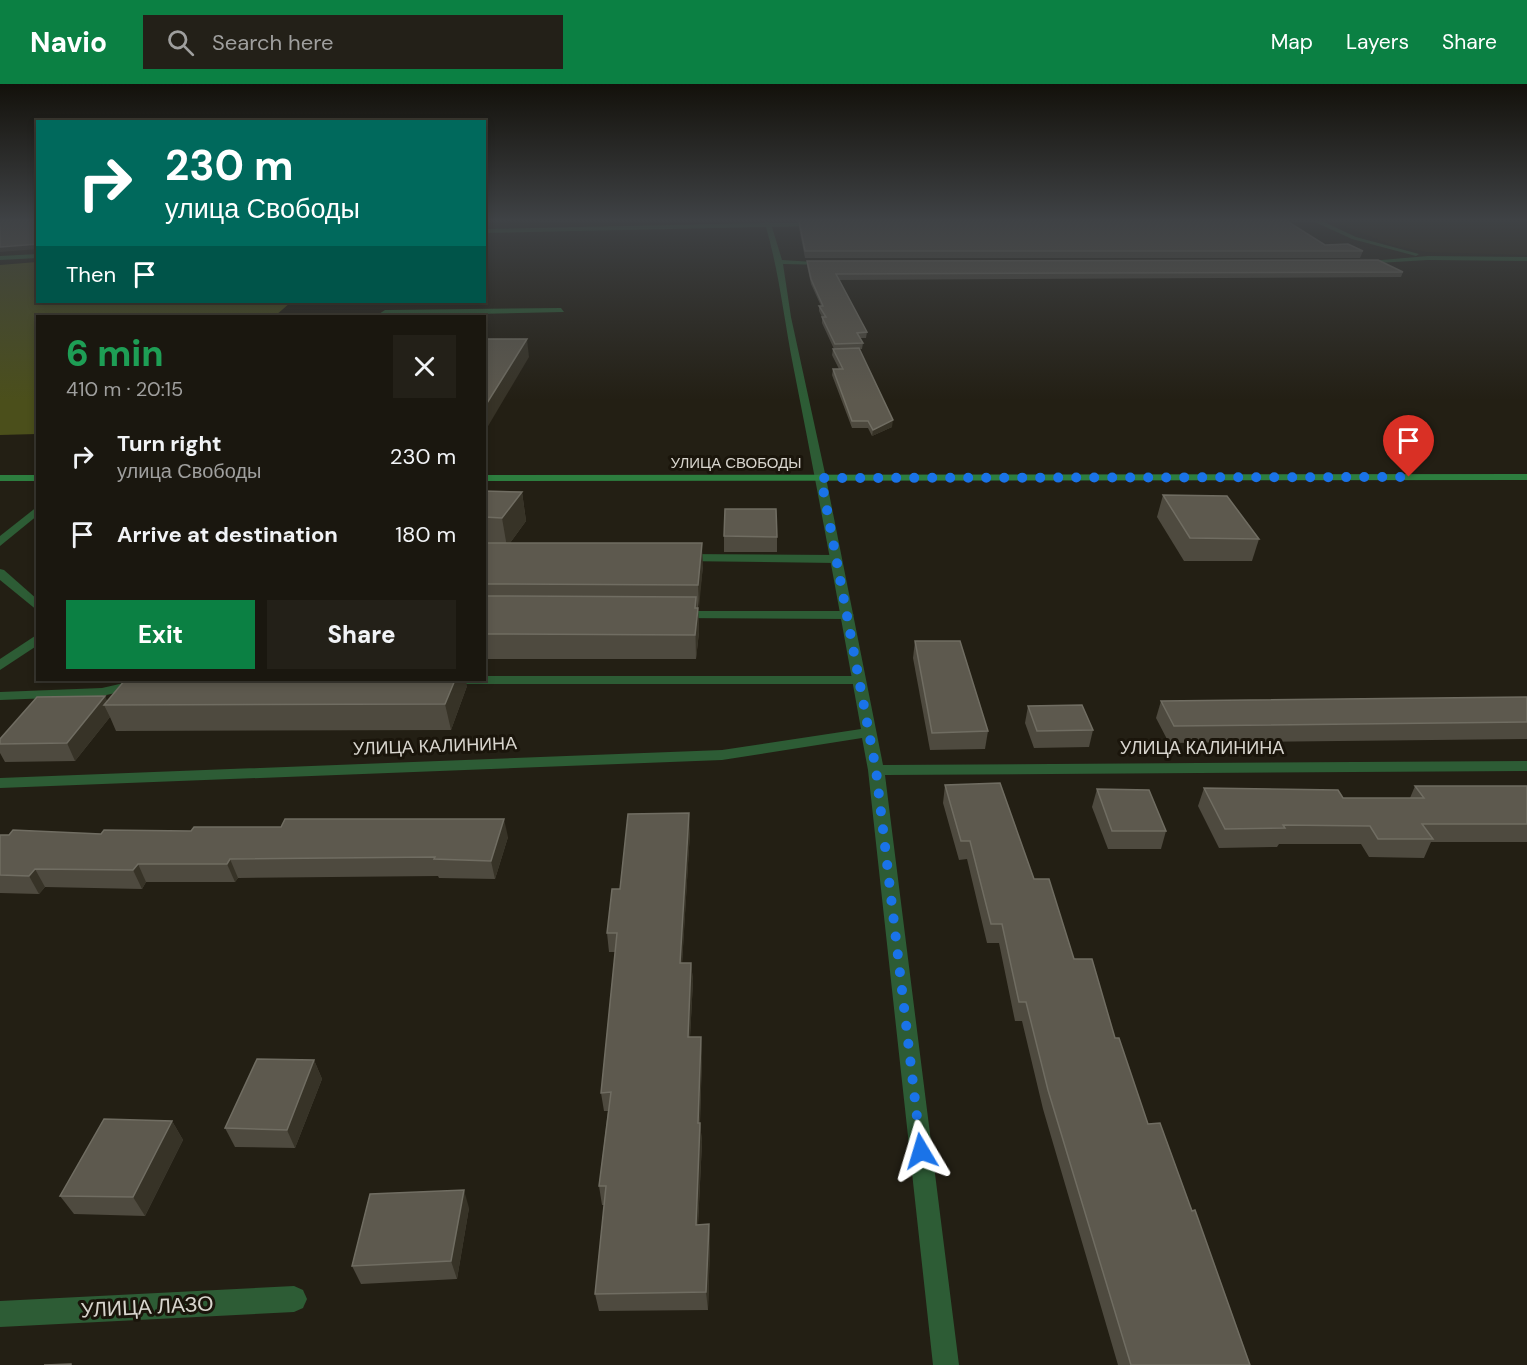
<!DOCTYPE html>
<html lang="en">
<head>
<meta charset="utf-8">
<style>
  body { margin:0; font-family:"DM Sans",sans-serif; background:#232018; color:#f1f3f6; height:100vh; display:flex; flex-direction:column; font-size:22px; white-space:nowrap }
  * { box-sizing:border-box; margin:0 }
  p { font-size:20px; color:#9f9f9e }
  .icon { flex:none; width:33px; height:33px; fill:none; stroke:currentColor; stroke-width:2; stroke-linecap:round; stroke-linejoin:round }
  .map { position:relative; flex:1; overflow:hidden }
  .side { position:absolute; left:36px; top:231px; width:450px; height:366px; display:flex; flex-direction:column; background:#1a170f; border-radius:0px; box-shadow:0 3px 9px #0003,0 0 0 2px #38362f }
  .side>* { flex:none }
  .guide { position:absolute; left:36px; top:36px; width:450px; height:183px; border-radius:0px; box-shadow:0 3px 9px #0003,0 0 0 2px #38362f; background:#00695c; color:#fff; overflow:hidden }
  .pin { position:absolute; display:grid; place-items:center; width:51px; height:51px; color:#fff; margin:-62px -26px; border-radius:50% 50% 50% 0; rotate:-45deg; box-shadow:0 0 6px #0007 }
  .pin .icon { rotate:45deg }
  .me { position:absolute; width:66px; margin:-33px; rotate:353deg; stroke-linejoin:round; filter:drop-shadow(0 0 4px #0008) }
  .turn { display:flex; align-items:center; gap:21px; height:126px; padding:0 30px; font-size:27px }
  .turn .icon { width:78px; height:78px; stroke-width:2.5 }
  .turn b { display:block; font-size:42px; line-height:51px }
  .then { display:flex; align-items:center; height:57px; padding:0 30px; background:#0003; gap:12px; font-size:22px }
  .round { display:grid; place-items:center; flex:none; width:63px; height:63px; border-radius:0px; background:#232018 }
  .summary { display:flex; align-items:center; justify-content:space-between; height:102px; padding:0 30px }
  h1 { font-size:36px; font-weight:800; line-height:45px; color:#1e9e55 }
  .button { display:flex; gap:12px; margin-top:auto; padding:12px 30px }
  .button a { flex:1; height:69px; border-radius:0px; background:#0b8043; color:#fff; font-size:24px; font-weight:800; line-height:69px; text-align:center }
  .button a+a { background:#232018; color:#f1f3f6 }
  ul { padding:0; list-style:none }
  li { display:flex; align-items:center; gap:18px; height:78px; padding:0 30px }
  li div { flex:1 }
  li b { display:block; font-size:22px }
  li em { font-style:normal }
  header { display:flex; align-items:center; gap:36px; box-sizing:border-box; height:84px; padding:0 30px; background:#0b8043; color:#fff }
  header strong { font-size:28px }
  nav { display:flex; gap:33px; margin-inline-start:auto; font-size:21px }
  .search { width:420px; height:54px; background:#232018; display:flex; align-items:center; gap:15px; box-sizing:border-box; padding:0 21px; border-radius:0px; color:#9f9f9e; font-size:22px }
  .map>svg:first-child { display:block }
  .built { fill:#2b2513 }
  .forest { fill:#4b4f1b }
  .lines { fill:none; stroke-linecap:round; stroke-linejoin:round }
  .service { fill:#2d5c35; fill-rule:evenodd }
  .minor { fill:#2d5c35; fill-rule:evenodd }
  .secondary { fill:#2d7e3f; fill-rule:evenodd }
  .wall { fill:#4e4a3f }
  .shaded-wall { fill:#373327 }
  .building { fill:#5d594e; stroke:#706d62; stroke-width:1.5 }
  .route { stroke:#1a73e8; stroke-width:10; stroke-dasharray:0 18 }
  .labels { text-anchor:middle; stroke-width:6; stroke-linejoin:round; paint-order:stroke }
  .far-street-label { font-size:15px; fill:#d8d5ce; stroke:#1a150b }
  .street-label { font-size:18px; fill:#d8d5ce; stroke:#1a150b }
  .near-street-label { font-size:21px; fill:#d8d5ce; stroke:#1a150b }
</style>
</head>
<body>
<header>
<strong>Navio</strong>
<div class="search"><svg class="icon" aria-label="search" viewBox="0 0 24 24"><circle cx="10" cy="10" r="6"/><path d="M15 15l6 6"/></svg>Search here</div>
<nav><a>Map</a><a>Layers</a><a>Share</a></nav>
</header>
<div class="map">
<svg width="1527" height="1281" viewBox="0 0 1527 1281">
  <rect width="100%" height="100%" fill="#231f14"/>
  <path class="built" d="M1331,137h196v34l-101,-3 -34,-7z"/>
  <path class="forest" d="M37,178l1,40h253l-16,14h-237l-1,118 -37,1v-170z"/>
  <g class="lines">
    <g class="service">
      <path d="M561,224l3,4 -188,4 9,-6z"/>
      <path d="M38,422v9l-38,31v-10z"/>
      <path d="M682,470l154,1 6,4 -6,4 -158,-2v-6z"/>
      <path d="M0,485l4,1 34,30v11l-38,-31z"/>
      <path d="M679,527h168l7,4 -7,4 -173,-1 -2,-3z"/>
      <path d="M38,550v11l-38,25v-11z"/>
      <path d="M484,592h375l7,4 -7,4h-413l-7,-4h45z"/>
      <path d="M137,596l7,4 -2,3 -40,9 -102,4v-8l102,-4z"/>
    </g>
    <g class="minor">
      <path d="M764,137l7,2h49l-2,3 -46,1 10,33 48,3 -3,2 -44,-1 8,53 35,161 57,287 644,-4v10l-642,4 74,590h-26l-65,-595 -6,-32 -140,22 -722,28v-10l722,-28 139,-21c-22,-122 -44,-243 -68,-364 -9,-46 -14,-93 -27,-138l-282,6v-4l281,-6z"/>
      <path d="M1265,137h57l34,16 63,17 -3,2 -64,-17 -37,-17z"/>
      <path d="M38,170v4l-38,2v-4z"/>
      <path d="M1428,172l99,1v4l-99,-1 -67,4 -3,-2z"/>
      <path d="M294,1202l9,4 4,9 -4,9 -9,4 -294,15v-26z"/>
    </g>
    <g class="secondary">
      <path d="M1527,390v6l-1043,1v-6z"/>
      <rect x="0" y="391" width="38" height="6"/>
    </g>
  </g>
  <g class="wall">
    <path d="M540,137h41l-41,1z"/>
    <path d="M799,137l526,24 38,6 -3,7h-555l-6,-30z"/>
    <path d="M807,177l596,11 -2,5 -563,3 29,52 -1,6h-6l3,5 -1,6h-3l33,78 -20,9 -4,-8h-16l-20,-53 1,-6h6l-7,-14 1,-6h1l-12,-26v-6l-3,-6v-5h2l-10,-22 -4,-18z"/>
    <path d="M484,407l38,1 4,29 -16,22 193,23 -5,42 1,24 -3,27h-212z"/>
    <path d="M1163,411l96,44 -7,22h-68l-27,-44z"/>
    <path d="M724,452l53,1v15h-53z"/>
    <path d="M915,557l73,90 -3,18 -55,1 -17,-92z"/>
    <path d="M467,602l-16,44 -335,1 -6,-14 -35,44 -70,1 -5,-9v-14l105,-43 2,6z"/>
    <path d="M1527,613v42l-358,4 -13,-25 5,-17z"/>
    <path d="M1028,622l65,24 -4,17 -55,1 -9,-25z"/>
    <path d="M945,701l89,94 81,159 33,86 102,241h-132l-75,-256 -21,-88h-7l-16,-78h-12l-20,-84 -8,1 -16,-57z"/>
    <path d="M1415,702h112v56h-96l-7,16 -55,-1 -8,-13h-82l-2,3 -58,1 -21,-42 6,-18 139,10h67z"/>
    <path d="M1097,705l69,42 -5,18h-53l-16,-42z"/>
    <path d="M191,747l317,6 -13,42 -56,-1 -1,-2 -200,2 -3,4h-89l-4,7 -97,-2 -6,7 -39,-1v-58l101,-1z"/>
    <path d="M690,747l-8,132h9l2,18 -3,56h11l1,19 -2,67 2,19 -4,83 11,-1 1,19 -2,67 -109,1 -4,-17 9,-89h-2l-3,-19 9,-75h-4l-3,-18 14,-141h-6l-2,-19 13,-44z"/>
    <path d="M314,976l8,19 -27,69 -60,-1 -10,-19z"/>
    <path d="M172,1037l11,19 -38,76 -71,-2 -14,-18z"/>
    <path d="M469,1124l-12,71 -96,5 -9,-18z"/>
  </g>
  <g class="shaded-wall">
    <path d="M38,160v5l-38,3v-5z"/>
    <path d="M527,255l2,18 -45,76v-25z"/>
    <path d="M893,336l-1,7 -20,9 1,-6z"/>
    <path d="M522,408l4,29 -19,26 -5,-29z"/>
    <path d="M702,459l1,23 -4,42 -1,-23z"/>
    <path d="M696,513l1,21 1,-10 1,24 -3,27 -1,-51z"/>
    <path d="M455,596h11l1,6 -16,44 -6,-26z"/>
    <path d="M105,612l4,9h-5l6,12 -35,44 -8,-18z"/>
    <path d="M689,729l1,18 -9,151 -1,-19z"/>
    <path d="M504,735l4,18 -13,42 -4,-18z"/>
    <path d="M230,775l8,19 -3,4 -8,-18z"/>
    <path d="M138,780l8,18 -4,7 -9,-19z"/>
    <path d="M35,785l10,18 -6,7 -10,-18z"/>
    <path d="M691,879l2,18 -4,75 -1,-19z"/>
    <path d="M701,953l1,19 -3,86 -1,-19z"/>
    <path d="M314,976l8,19 -27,69 -8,-18z"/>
    <path d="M172,1037l11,19 -38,76 -12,-19z"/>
    <path d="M700,1039l2,19 -5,101 -1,-18z"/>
    <path d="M464,1106l5,18 -12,71 -6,-18z"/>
    <path d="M709,1140l1,19 -2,67 -2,-18z"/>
  </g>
  <g class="building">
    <path d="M0,137h38v23l-38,3z"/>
    <path d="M799,137h488l38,24 23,-1 15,7h-558z"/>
    <path d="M1378,176l25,12 -567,2 31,58 -10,1 6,10 -28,1 -13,-27h4l-7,-11h4l-12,-27 -4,-18z"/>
    <path d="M484,255h43l-43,69z"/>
    <path d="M859,264l34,72 -20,10 -5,-9h-16l-19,-52h10l-10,-20z"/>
    <path d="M484,407l38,1 -20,26 -18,-1z"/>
    <path d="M1163,411l64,1 32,43 -69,-1z"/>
    <path d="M725,425h51l1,28 -53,-1z"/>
    <path d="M484,459h218l-4,42 -214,-1z"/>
    <path d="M484,512l212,1 -1,11h3l-3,27 -211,-1z"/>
    <path d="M915,557h45l28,90 -56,2z"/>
    <path d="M125,596h330l-10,24 -341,1z"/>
    <path d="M105,612l-38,47 -67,1v-5l37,-42z"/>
    <path d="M1527,613v25l-353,4 -13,-25z"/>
    <path d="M1082,621l11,25 -56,1 -9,-25z"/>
    <path d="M1000,699l34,96h15l25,80h18l23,79h4l29,86 12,-1 32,88 3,-1 55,155h-119l-83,-275 -22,-88h-7l-17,-78h-11l-21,-83h-9l-16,-56z"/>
    <path d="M1415,702h112v38h-105l11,15h-55l-8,-13 -87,-1 2,3 -60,1 -21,-41 134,2 5,8h81z"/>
    <path d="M1097,705l52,1 17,41h-54z"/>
    <path d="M689,729l-9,150h11l-3,74h13l-3,86h2l-4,102 13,-1 -3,68 -111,2 11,-108h-7l12,-94 -10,1 16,-160h-10l5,-44h8l8,-75z"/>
    <path d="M285,735h219l-13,42 -57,-2 1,-2 -205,2 -3,5h-89l-5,6 -98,-1 -6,7 -29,-1v-40h9l4,-5 88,4 3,-4 87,1 3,-4h87z"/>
    <path d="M257,975l57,1 -27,70 -62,-2z"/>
    <path d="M104,1035l68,2 -39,76 -73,-1z"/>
    <path d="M464,1106l-13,71 -99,5 18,-72z"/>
    <path d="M71,1280v1h-27z"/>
  </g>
  <linearGradient id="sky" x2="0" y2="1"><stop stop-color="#13110b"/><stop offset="0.43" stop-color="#3f4245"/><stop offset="1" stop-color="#3f4245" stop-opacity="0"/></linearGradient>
  <rect width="1527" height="316" fill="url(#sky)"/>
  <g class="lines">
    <path class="route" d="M921,1067l-45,-381 -55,-292 588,-1"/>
  </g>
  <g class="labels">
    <g class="far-street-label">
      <text x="736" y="384">УЛИЦА СВОБОДЫ</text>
    </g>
    <g class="street-label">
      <text transform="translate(435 662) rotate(-2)" y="6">УЛИЦА КАЛИНИНА</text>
      <text x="1202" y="670">УЛИЦА КАЛИНИНА</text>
    </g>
    <g class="near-street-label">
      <text transform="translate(147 1223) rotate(-3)" y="7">УЛИЦА ЛАЗО</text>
    </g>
  </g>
</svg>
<div class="pin" style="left:1409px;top:393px;background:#d93025"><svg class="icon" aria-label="arrive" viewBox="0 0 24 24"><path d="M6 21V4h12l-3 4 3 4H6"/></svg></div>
<svg class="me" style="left:921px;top:1067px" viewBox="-20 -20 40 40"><path d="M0-17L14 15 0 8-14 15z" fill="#1a73e8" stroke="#fff" stroke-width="4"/></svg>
<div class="guide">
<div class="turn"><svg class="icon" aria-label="right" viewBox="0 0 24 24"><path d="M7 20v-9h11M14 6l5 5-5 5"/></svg><div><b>230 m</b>улица Свободы</div></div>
<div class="then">Then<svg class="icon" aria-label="arrive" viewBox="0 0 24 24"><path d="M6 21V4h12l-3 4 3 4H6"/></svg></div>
</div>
<section class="side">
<div class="summary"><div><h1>6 min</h1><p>410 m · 20:15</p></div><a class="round"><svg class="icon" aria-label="close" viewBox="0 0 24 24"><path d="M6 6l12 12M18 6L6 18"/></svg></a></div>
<ul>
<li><svg class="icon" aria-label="right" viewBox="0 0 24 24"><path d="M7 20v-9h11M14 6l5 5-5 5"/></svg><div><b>Turn right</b><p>улица Свободы</p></div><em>230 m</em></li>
<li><svg class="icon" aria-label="arrive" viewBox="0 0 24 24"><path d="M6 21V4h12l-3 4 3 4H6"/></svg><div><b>Arrive at destination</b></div><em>180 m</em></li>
</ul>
<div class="button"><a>Exit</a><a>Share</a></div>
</section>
</div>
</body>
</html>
